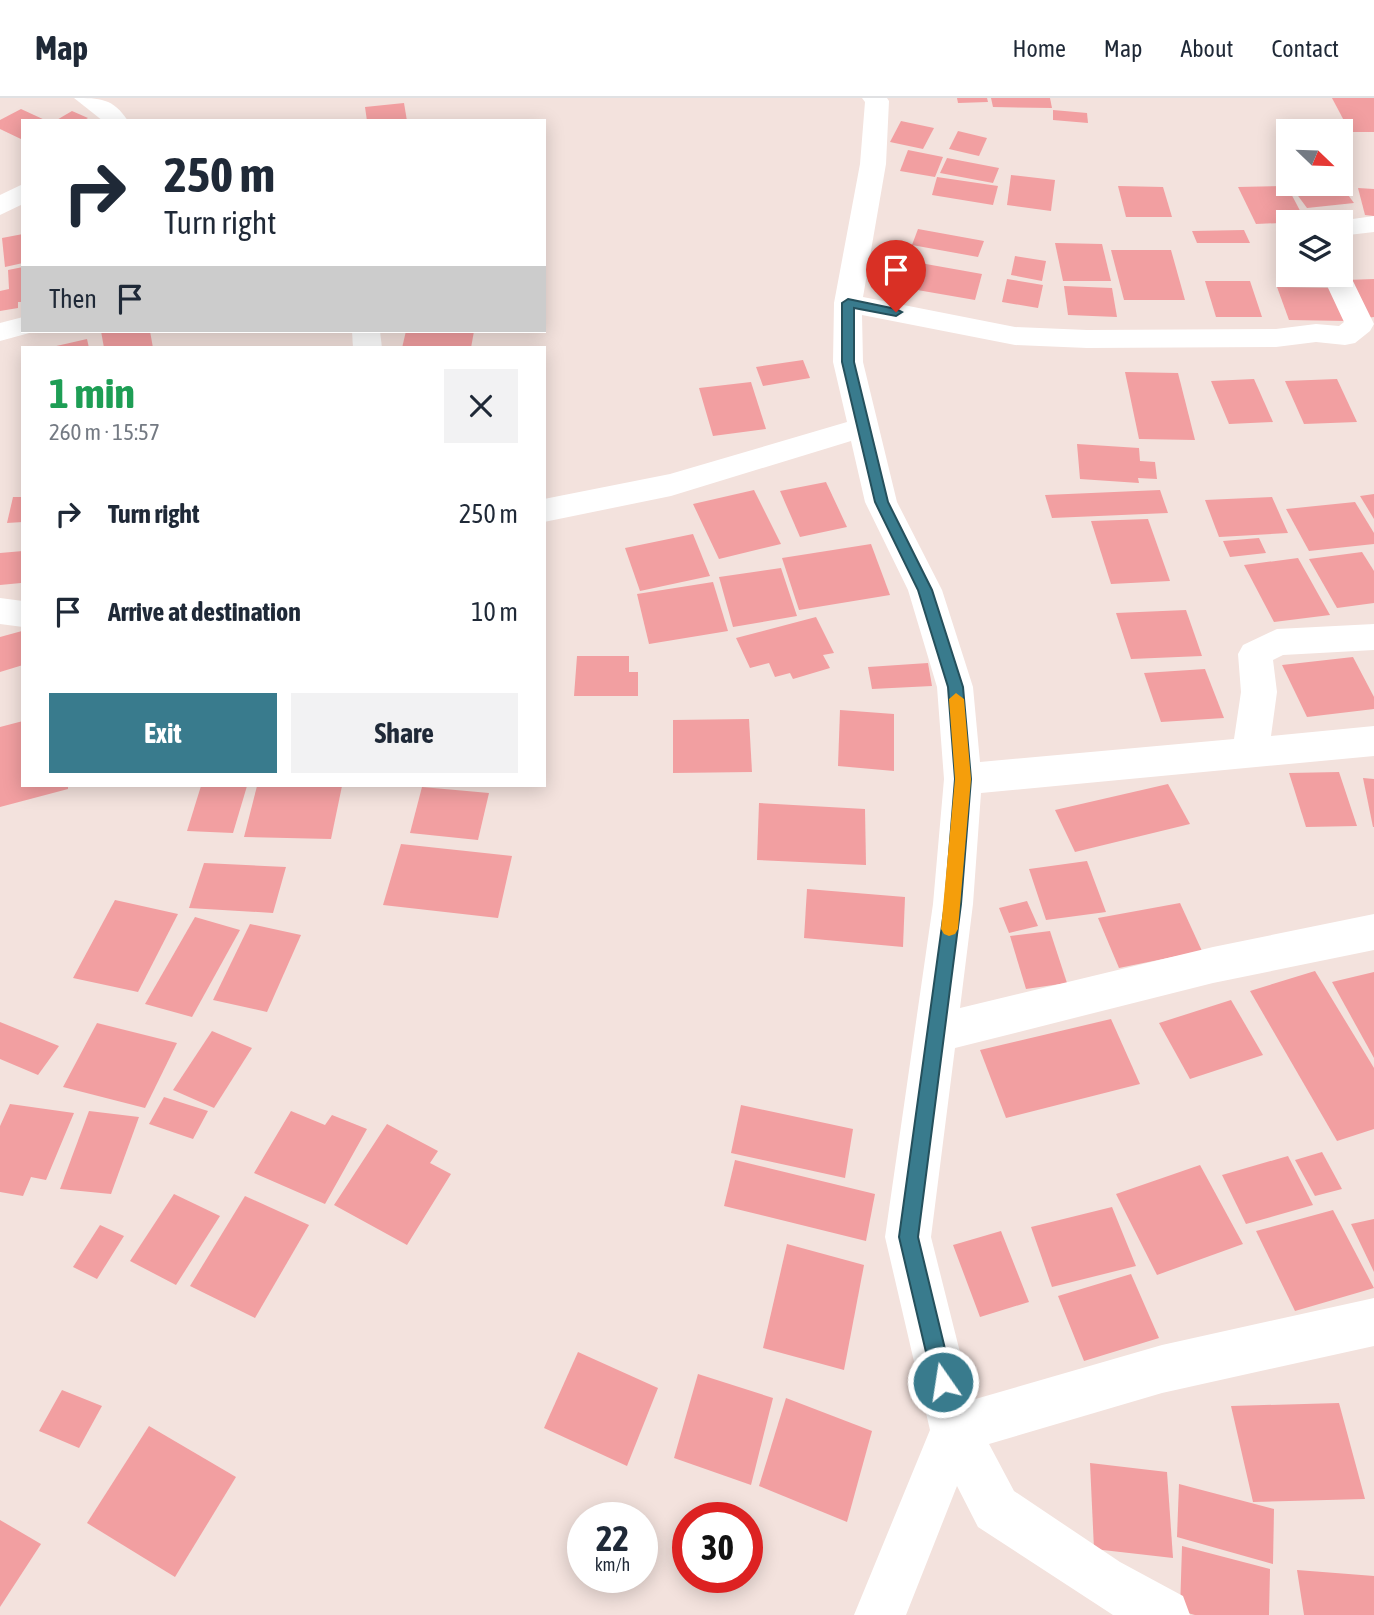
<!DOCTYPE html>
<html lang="en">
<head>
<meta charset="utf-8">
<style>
  body { margin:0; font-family:"Asap Condensed",sans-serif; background:#f2f2f3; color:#1f2937; height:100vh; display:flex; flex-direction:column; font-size:26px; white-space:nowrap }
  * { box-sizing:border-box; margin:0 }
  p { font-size:23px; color:#747a83 }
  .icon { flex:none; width:38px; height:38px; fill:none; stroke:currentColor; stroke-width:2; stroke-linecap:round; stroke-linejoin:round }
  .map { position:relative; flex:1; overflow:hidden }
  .side { position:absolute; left:21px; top:248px; width:525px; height:441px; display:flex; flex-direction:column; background:#fff; border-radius:0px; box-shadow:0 4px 18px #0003 }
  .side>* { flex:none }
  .top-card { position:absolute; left:21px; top:21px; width:525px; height:214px; border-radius:0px; box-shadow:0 4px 18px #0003; background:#fff; color:#1f2937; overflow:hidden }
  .needle { width:46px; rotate:113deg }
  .tools { position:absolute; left:1276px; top:21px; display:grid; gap:14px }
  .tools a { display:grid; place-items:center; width:77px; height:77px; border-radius:0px; background:#fff; box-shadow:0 4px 18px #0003; font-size:35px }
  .speed { position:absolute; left:567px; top:1404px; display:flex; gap:14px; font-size:35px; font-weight:700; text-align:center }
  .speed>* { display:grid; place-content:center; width:91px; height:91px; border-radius:50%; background:#fff; box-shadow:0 4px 18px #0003; line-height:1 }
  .speed small { font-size:18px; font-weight:400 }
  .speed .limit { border:10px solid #d22; background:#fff; color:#111 }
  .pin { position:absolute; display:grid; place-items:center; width:60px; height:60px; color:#fff; margin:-72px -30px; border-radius:50% 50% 50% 0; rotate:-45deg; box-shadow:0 0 7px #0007 }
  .pin .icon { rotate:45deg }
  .me { position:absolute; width:77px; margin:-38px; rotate:347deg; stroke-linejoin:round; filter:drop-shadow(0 0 5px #0008) }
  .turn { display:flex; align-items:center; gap:24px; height:147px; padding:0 28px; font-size:32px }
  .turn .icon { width:91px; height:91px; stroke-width:2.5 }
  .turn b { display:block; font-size:49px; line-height:60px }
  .then { display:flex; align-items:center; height:66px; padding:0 28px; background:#0003; gap:14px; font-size:26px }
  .round { display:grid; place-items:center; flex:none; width:74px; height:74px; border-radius:0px; background:#f2f2f3 }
  .summary { display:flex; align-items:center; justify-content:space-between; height:119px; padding:0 28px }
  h1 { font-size:42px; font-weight:700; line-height:52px; color:#1e9e55 }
  .action { display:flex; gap:14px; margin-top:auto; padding:14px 28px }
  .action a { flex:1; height:80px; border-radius:0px; background:#397b8d; color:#fff; font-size:28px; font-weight:700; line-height:80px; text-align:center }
  .action a+a { background:#f2f2f3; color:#1f2937 }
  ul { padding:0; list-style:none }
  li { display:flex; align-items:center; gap:21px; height:98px; padding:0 28px }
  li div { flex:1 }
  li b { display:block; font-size:26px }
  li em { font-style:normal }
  header { display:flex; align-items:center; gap:42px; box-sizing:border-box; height:98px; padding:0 35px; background:#fff; border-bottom:2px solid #e0e1e3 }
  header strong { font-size:33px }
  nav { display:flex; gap:38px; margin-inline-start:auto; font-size:24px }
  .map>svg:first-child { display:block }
  .building { fill:#f29fa1 }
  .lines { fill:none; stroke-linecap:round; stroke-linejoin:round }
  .street { fill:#fff; fill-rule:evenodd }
  .route { fill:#397b8d; stroke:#25505c; stroke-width:2 }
  .slow { fill:#f59e0b }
</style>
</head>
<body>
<header>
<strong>Map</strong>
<nav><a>Home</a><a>Map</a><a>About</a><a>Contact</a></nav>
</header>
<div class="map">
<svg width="1374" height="1517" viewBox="0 0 1374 1517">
  <rect width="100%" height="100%" fill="#f3e2dd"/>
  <g class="building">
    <path d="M957,0h30l1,4 -30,1z"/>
    <path d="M991,0h59l2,10 -59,-1z"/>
    <path d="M1332,0h42v34h-24z"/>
    <path d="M404,5l3,18h-40l-2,-14z"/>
    <path d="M21,11l26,12h-24v19l-23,-11v-9z"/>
    <path d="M1053,12l34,3 1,10 -35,-3z"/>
    <path d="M72,13l16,7 -5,3h-28z"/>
    <path d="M901,23l33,7 -11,21 -33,-7z"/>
    <path d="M958,33l29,7 -8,18 -30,-7z"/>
    <path d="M908,52l35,7 -8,20 -35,-6z"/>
    <path d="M947,60l52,10 -6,15 -53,-10z"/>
    <path d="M1011,77l44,5 -4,31 -44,-6z"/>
    <path d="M937,79l61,9 -5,19 -61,-10z"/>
    <path d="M1340,86l14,19 -47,5 -17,-23z"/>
    <path d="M1118,88l45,1 9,30h-46z"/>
    <path d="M1287,88l19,36 -50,2 -18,-37z"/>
    <path d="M1358,90l16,1v27l-9,-1z"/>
    <path d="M918,131l66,12 -6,16 -66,-12z"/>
    <path d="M1244,132l6,13h-53l-5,-12z"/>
    <path d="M23,136v29l-18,4 -3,-29z"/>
    <path d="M1055,145l47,1 9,37h-48z"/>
    <path d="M1111,152h60l14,50h-61z"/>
    <path d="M1015,158l31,5 -4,20 -31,-6z"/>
    <path d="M909,163l73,13 -7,26 -75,-13z"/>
    <path d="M23,169v35h-5v6l-18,3v-20l9,-2 -1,-19z"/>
    <path d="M1007,181l36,6 -5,23 -36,-6z"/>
    <path d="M1374,181v38l-8,1 -20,-38z"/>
    <path d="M1205,183h45l12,36h-46z"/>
    <path d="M1064,188l48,2 5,29 -49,-2z"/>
    <path d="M1277,189l58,1 13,33 -59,-1z"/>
    <path d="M101,233h49l3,17h-49z"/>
    <path d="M406,233h68l-3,17h-69z"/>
    <path d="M87,241l2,9h-37v-1z"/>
    <path d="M803,262l7,18 -47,8 -7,-19z"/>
    <path d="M1125,274l53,1 17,67 -56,-1z"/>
    <path d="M1254,281l19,43 -44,2 -18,-43z"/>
    <path d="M1337,281l20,43 -53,2 -19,-43z"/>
    <path d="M751,284l15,47 -53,7 -14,-48z"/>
    <path d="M1077,346l62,4 1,13 15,1 2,17 -19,-1 1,5 -59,-4z"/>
    <path d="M826,384l21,45 -47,10 -20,-46z"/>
    <path d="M754,392l27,54 -62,15 -26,-55z"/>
    <path d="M1160,392l8,23 -116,5 -7,-23z"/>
    <path d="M1374,396v25l-14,-23z"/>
    <path d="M13,399h10v25l-16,1z"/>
    <path d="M1272,399l16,36 -69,4 -14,-37z"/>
    <path d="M1355,404l19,31v11l-65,7 -23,-42z"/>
    <path d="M1148,421l22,62 -59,3 -20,-63z"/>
    <path d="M693,436l17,42 -70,15 -15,-43z"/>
    <path d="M1259,440l7,15 -36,4 -7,-16z"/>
    <path d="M871,446l19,51 -91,15 -17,-52z"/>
    <path d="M23,453l-2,32 -21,2v-32z"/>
    <path d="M1362,454l12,19v32l-37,5 -28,-49z"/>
    <path d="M1298,460l32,57 -56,7 -30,-57z"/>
    <path d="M781,470l16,48 -64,11 -14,-50z"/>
    <path d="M713,484l15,49 -79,13 -12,-50z"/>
    <path d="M1186,512l16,46 -71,3 -15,-46z"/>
    <path d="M816,519l18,36 -11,2 7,13 -37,11 -3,-6 -15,4 -6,-14 -19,5 -14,-30z"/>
    <path d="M22,533l1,34 -23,7v-35z"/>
    <path d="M577,558h52v16h9v24h-64z"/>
    <path d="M1353,559l21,40v12l-67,8 -25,-52z"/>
    <path d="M928,565l4,23 -60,3 -4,-22z"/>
    <path d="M1205,571l19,49 -63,4 -17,-49z"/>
    <path d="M840,612l54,4v57l-56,-5z"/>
    <path d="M749,621l3,53 -79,1v-53z"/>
    <path d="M23,623v65h45v3l-68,18v-80z"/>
    <path d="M1339,674l18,54 -51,1 -17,-54z"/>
    <path d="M1363,680l11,1v48h-1z"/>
    <path d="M1168,686l22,40 -115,28 -20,-42z"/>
    <path d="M201,688h46l-14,47 -46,-2z"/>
    <path d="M257,688h85l-11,53 -87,-2z"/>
    <path d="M422,689l67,6 -11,47 -68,-7z"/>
    <path d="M759,705l106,6 1,56 -109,-5z"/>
    <path d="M401,746l111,12 -14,62 -115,-13z"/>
    <path d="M1087,763l19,51 -60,8 -17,-51z"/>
    <path d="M204,765l82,4 -13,46 -84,-5z"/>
    <path d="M807,791l98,8 -2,50 -99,-9z"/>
    <path d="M115,802l63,14 -40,78 -65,-14z"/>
    <path d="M1027,803l11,25 -29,7 -10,-25z"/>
    <path d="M1180,805l22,48 -83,17 -21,-50z"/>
    <path d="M195,819l45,13 -48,87 -47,-13z"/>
    <path d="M250,826l51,11 -34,77 -54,-12z"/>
    <path d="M1050,833l17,52 -41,6 -16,-53z"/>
    <path d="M1315,873l59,97v61l-37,12 -87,-150z"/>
    <path d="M1374,874v86l-42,-76z"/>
    <path d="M1231,902l32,55 -73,24 -31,-56z"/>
    <path d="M1111,921l29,65 -134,34 -26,-68z"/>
    <path d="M0,924l59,24 -21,29 -38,-16z"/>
    <path d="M97,925l80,20 -32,65 -82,-21z"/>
    <path d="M212,933l40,17 -38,60 -41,-18z"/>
    <path d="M164,999l44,14 -15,28 -44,-15z"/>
    <path d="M10,1006l64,9 -28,67 -15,-3 -8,19 -23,-4v-66z"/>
    <path d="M741,1007l112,24 -8,49 -114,-25z"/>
    <path d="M89,1013l50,6 -28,77 -51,-5z"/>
    <path d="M291,1013l34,14 7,-10 35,14 -42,75 -71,-31z"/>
    <path d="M387,1026l51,27 -8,12 21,11 -44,71 -73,-40z"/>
    <path d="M1322,1054l20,37 -27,7 -20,-36z"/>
    <path d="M1288,1058l25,49 -67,19 -24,-49z"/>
    <path d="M735,1062l140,34 -9,47 -142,-35z"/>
    <path d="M1200,1067l43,79 -86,31 -41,-81z"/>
    <path d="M174,1096l46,22 -44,69 -46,-24z"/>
    <path d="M245,1098l64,29 -54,93 -65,-32z"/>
    <path d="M1112,1109l24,59 -84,21 -21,-60z"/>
    <path d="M1333,1112l41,78 -79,23 -39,-80z"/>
    <path d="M1374,1121v53l-23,-48z"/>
    <path d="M100,1127l24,11 -27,43 -24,-12z"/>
    <path d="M1001,1133l28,71 -49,15 -27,-72z"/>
    <path d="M787,1146l77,21 -20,105 -81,-22z"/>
    <path d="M1131,1176l28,64 -75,23 -26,-65z"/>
    <path d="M578,1254l80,36 -31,78 -83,-38z"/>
    <path d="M698,1276l75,24 -22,87 -77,-27z"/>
    <path d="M62,1292l40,16 -23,42 -40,-17z"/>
    <path d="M786,1300l86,33 -25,91 -88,-36z"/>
    <path d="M1339,1305l26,96 -112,3 -22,-96z"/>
    <path d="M149,1328l87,51 -61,100 -88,-54z"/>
    <path d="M1090,1365l77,9 6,86 -79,-9z"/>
    <path d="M1179,1386l95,25 -1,55 -96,-27z"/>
    <path d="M0,1422l41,24 -41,63z"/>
    <path d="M1182,1448l88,23 -1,46h-74l-15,-4z"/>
    <path d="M1297,1472l77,6v39h-70z"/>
  </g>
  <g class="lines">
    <g class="street">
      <path d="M74,0c26,0 39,0 54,23h-25z"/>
      <path d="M862,0h25l2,3 -3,63 -23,133 152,30 72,3 189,-1 40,-5 23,2 5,-4 -22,-47h18v-7l6,1 4,6 24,49 -4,7 -15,12 -10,2 -29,-3 -40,5 -189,1 -72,-3 -153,-30 1,47 34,140 45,88 31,97 7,75 254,-23 7,-47 -3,-38 5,-9 34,-16 97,-5v26l-91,5 -10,5 4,32 -6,44 103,-10v30l-393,37 -8,111 -13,104 253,-61 161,-33v36l-161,33 -258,65 -24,189 41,163 190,-55 212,-47v48l-212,47 -173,51 25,47 106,71 63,34 7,19h-77l-135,-88 -21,-41 -51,129h-52l76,-185 -45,-193 48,-333 11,-125 -7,-92 -29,-97 -43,-88 -14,-61 -180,55 -127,26v-23l126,-25 177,-52 -14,-60 1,-59 26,-139 5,-62z"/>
      <path d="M23,86v20l-23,11v-20z"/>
      <path d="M1374,118v16l-34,4v-14h-9z"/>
      <path d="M23,219v14l10,1 -33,9v-18z"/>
      <path d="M352,233h28l2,17h-29z"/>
      <path d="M0,500l23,3v26l-23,-3z"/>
    </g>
  </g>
  <path class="route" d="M848,201l48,10 6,3 -6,4 -42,-8v54l34,140 44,88 31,97 8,92 -10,125 -43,333 35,145 -3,7 -7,3 -7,-3 -3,-7 -34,-145 46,-333 10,-125 -7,-92 -30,-97 -43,-88 -33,-140v-59z"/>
  <path class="slow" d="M956,595l8,6 7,80 -13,150 -3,5 -6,2 -5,-2 -3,-5 14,-150 -6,-80z"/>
</svg>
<div class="tools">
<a><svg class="needle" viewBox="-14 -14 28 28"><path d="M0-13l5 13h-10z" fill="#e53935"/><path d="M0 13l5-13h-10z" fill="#747a83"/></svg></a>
<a><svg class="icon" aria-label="layers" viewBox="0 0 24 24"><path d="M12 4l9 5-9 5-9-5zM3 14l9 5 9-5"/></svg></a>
</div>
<div class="speed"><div>22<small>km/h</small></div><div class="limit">30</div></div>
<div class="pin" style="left:896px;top:214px;background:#d93025"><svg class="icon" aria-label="arrive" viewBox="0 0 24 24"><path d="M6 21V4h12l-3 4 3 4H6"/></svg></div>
<svg class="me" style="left:943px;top:1284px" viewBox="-20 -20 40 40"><circle r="17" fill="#397b8d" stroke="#fff" stroke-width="3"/><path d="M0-11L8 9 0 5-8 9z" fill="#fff"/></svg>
<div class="top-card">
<div class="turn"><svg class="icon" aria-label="right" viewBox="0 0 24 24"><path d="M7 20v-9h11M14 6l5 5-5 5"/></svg><div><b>250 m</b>Turn right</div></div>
<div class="then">Then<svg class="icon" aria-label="arrive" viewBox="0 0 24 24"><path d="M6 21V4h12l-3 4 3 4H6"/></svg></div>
</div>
<section class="side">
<div class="summary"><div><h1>1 min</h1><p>260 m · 15:57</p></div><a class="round"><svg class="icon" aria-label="close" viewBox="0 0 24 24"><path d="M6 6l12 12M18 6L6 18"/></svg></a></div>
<ul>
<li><svg class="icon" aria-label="right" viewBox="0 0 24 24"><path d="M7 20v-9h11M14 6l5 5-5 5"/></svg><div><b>Turn right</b></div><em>250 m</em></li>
<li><svg class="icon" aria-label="arrive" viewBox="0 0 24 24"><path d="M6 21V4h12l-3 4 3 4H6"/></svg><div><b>Arrive at destination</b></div><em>10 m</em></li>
</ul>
<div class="action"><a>Exit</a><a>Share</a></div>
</section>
</div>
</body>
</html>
